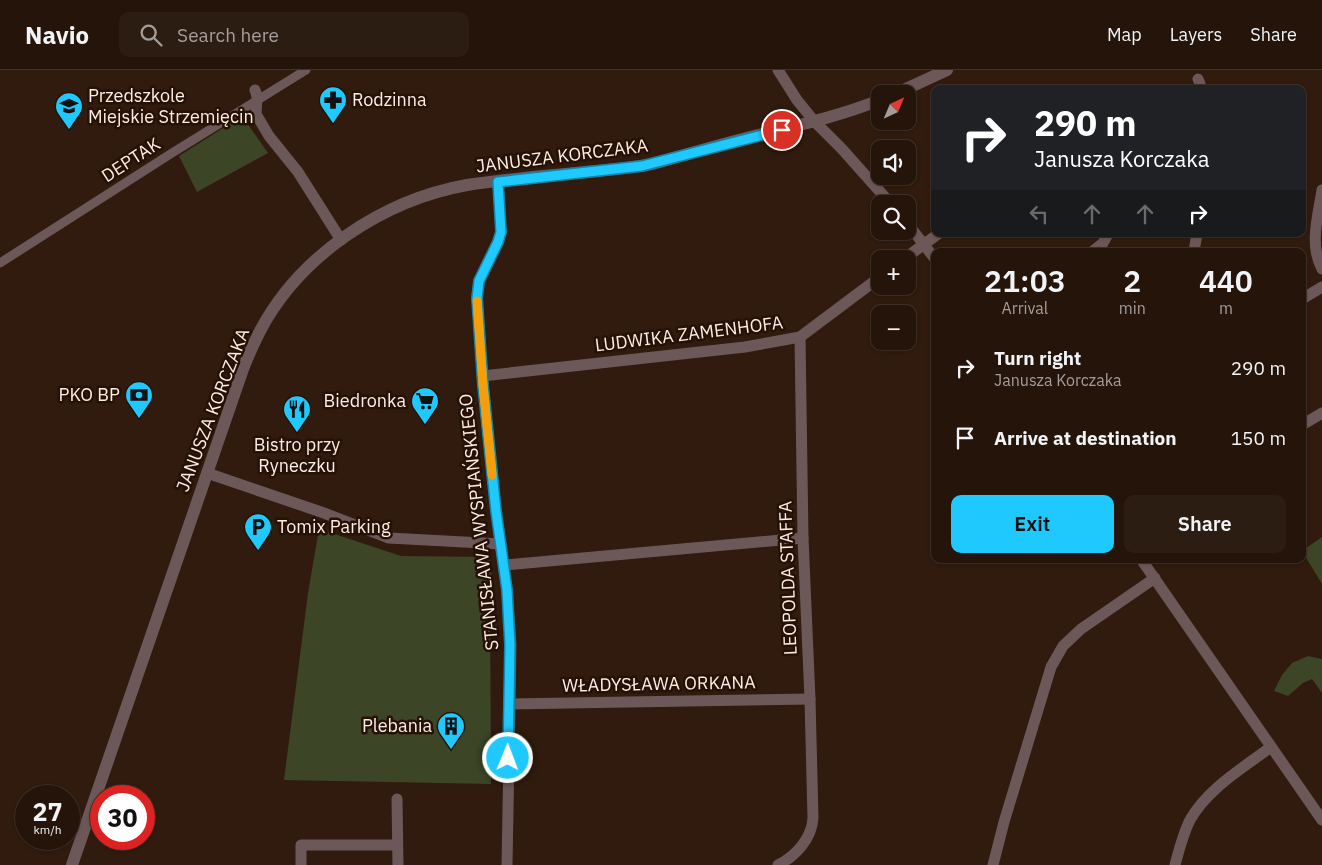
<!DOCTYPE html>
<html lang="en">
<head>
<meta charset="utf-8">
<style>
  body { margin:0; font-family:"IBM Plex Sans",sans-serif; background:#2c1d13; color:#f1f3f6; height:100vh; display:flex; flex-direction:column; font-size:19px; white-space:nowrap }
  * { box-sizing:border-box; margin:0 }
  p { font-size:16px; color:#a39e9c }
  .icon { flex:none; width:28px; height:28px; fill:none; stroke:currentColor; stroke-width:2; stroke-linecap:round; stroke-linejoin:round }
  .map { position:relative; flex:1; overflow:hidden }
  .side { position:absolute; left:931px; top:178px; width:375px; height:315px; display:flex; flex-direction:column; background:#24140a; border-radius:10px; box-shadow:0 1px 4px #0004,0 0 0 1px #41332b }
  .side>* { flex:none }
  .guide { position:absolute; left:931px; top:15px; width:375px; height:152px; border-radius:10px; box-shadow:0 1px 4px #0004,0 0 0 1px #41332b; background:#202124; color:#fff; overflow:hidden }
  .needle { width:32px; rotate:44deg }
  .buttons { position:absolute; left:871px; top:15px; display:grid; gap:10px }
  .buttons a { display:grid; place-items:center; width:45px; height:45px; border-radius:10px; background:#24140a; box-shadow:0 1px 4px #0004,0 0 0 1px #41332b; font-size:25px }
  .speed { position:absolute; left:15px; top:715px; display:flex; gap:10px; font-size:25px; font-weight:700; text-align:center }
  .speed>* { display:grid; place-content:center; width:65px; height:65px; border-radius:50%; background:#24140a; box-shadow:0 1px 4px #0004,0 0 0 1px #41332b; line-height:1 }
  .speed small { font-size:12px; font-weight:400 }
  .speed .limit { border:8px solid #d22; background:#fff; color:#111 }
  .pin { position:absolute; display:grid; place-items:center; width:42px; height:42px; color:#fff; margin:-21px; border:2px solid #fff; border-radius:50%; box-shadow:0 1px 5px #0007 }
  .me { position:absolute; width:55px; margin:-28px; rotate:1deg; stroke-linejoin:round; filter:drop-shadow(0 0 4px #0008) }
  .turn { display:flex; align-items:center; gap:18px; height:105px; padding:0 20px; font-size:22px }
  .turn .icon { width:65px; height:65px; stroke-width:2.5 }
  .turn b { display:block; font-size:35px; line-height:42px }
  .lanes { display:flex; align-items:center; height:48px; padding:0 20px; background:#0003; justify-content:center; gap:25px; direction:ltr }
  .lanes .off { opacity:.35 }
  .eta { display:flex; justify-content:space-evenly; align-items:center; height:85px; text-align:center }
  .eta b { font-size:30px; font-weight:600; line-height:35px }
  .button { display:flex; gap:10px; margin-top:auto; padding:10px 20px }
  .button a { flex:1; height:58px; border-radius:10px; background:#20c9fd; color:#111; font-size:20px; font-weight:600; line-height:58px; text-align:center }
  .button a+a { background:#2c1d13; color:#f1f3f6 }
  ul { padding:0; list-style:none }
  li { display:flex; align-items:center; gap:15px; height:70px; padding:0 20px }
  li div { flex:1 }
  li b { display:block; font-size:19px }
  li em { font-style:normal }
  header { display:flex; align-items:center; gap:30px; box-sizing:border-box; height:70px; padding:0 25px; background:#24140a; border-bottom:1px solid #41332b }
  header strong { font-size:24px }
  nav { display:flex; gap:28px; margin-inline-start:auto; font-size:18px }
  .search { width:350px; height:45px; background:#2c1d13; display:flex; align-items:center; gap:12px; box-sizing:border-box; padding:0 18px; border-radius:10px; color:#a39e9c; font-size:19px }
  .map>svg:first-child { display:block }
  .green { fill:#3d4527 }
  .lines { fill:none; stroke-linecap:round; stroke-linejoin:round }
  .pedestrian { stroke:#6d5859; stroke-width:9 }
  .minor { stroke:#6d5859; stroke-width:11 }
  .tertiary { stroke:#6d5859; stroke-width:12 }
  .route-casing { stroke:#1583a4; stroke-width:12 }
  .route { stroke:#20c9fd; stroke-width:9 }
  .slow { stroke:#f59e0b; stroke-width:9 }
  .labels { text-anchor:middle; stroke-width:5; stroke-linejoin:round; paint-order:stroke }
  .poi-label { font-size:18px; fill:#fcede4; stroke:#261106; text-anchor:start }
  .street-label { font-size:18px; fill:#fcede4; stroke:#261106 }
</style>
</head>
<body>
<header>
<strong>Navio</strong>
<div class="search"><svg class="icon" aria-label="search" viewBox="0 0 24 24"><circle cx="10" cy="10" r="6"/><path d="M15 15l6 6"/></svg>Search here</div>
<nav><a>Map</a><a>Layers</a><a>Share</a></nav>
</header>
<div class="map">
<svg width="1322" height="795" viewBox="0 0 1322 795">
  <rect width="100%" height="100%" fill="#301b0e"/>
  <g class="green">
    <path d="M242,46l26,37 -71,39 -18,-36z"/>
    <path d="M319,459l82,27 89,1 2,22 -2,12 1,193 -207,-4 24,-187z"/>
    <path d="M1322,467v47l-20,-33z"/>
    <path d="M1308,586l14,3v34l-10,-14 -9,4 -15,13 -14,-5 8,-16 10,-12z"/>
  </g>
  <g class="lines">
    <path class="pedestrian" d="M0,193l172,-110 134,-83"/>
    <g class="minor">
      <path d="M778,0l19,30 17,21 28,28 49,55"/>
      <path d="M1198,9l4,10"/>
      <path d="M255,20l2,6 -1,18 13,22 29,36 43,68"/>
      <path d="M498,111l3,51 -3,10 -19,39 -2,16 6,88 13,126 11,79 4,55 -4,220"/>
      <path d="M1322,120c-4,26 -13,55 0,79"/>
      <path d="M908,154l27,35"/>
      <path d="M1093,181l10,-8 5,-9"/>
      <path d="M1194,181l3,-17"/>
      <path d="M904,189l34,-25"/>
      <path d="M1302,229l20,-12"/>
      <path d="M482,306l263,-29 55,-10 80,-60"/>
      <path d="M1302,355l20,-12"/>
      <path d="M207,403l117,40 65,25 112,6"/>
      <path d="M1141,489l181,261"/>
      <path d="M505,495l298,-27"/>
      <path d="M509,634l301,-5"/>
      <path d="M397,729l1,66"/>
      <path d="M301,795v-20h96"/>
      <path d="M778,795c18,-9 34,-27 35,-47l-3,-119 -7,-161 -3,-201"/>
      <path d="M993,795l11,-43 47,-155 12,-21 18,-17 74,-51"/>
      <path d="M1175,795c4,-15 8,-31 15,-45 17,-31 53,-52 81,-73"/>
    </g>
    <g class="tertiary">
      <path d="M895,24l52,-24"/>
      <path d="M72,795l171,-496c5,-13 11,-26 17,-38 40,-76 123,-131 207,-146 57,-9 115,-11 173,-19 11,-1 22,-5 33,-8 19,-5 39,-11 58,-16 50,-13 101,-23 149,-42"/>
    </g>
  </g>
  <g class="lines">
    <g class="route-casing">
      <path id="route" d="M508,688l2,-113 -3,-55 -11,-79 -13,-126 -6,-87 2,-17 19,-39 3,-10 -3,-50 144,-16 140,-36"/>
    </g>
    <use href="#route" class="route"/>
    <path class="slow" d="M477,231l6,84 9,90"/>
  </g>
  <defs>
    <g id="pharmacy-pin" transform="scale(1.4375)"><path d="M0 17L-7.5 6A9.5 9.5 0 1 1 7.5 6Z" fill="#20c9fd" stroke="#261106"/><path d="M-2-6h4v4h4v4h-4v4h-4v-4h-4v-4h4Z" fill="#111"/></g>
    <g id="school-pin" transform="scale(1.4375)"><path d="M0 17L-7.5 6A9.5 9.5 0 1 1 7.5 6Z" fill="#20c9fd" stroke="#261106"/><path d="M0-5L7-2L0 1L-7-2ZM-4 1L0 2.5L4 1V4Q0 6-4 4Z" fill="#111"/></g>
    <g id="bank-pin" transform="scale(1.4375)"><path d="M0 17L-7.5 6A9.5 9.5 0 1 1 7.5 6Z" fill="#20c9fd" stroke="#261106"/><path d="M-6-4H6V4H-6ZM0-2.3a2.3 2.3 0 1 0 0 4.6a2.3 2.3 0 1 0 0-4.6Z" fill="#111"/></g>
    <g id="supermarket-pin" transform="scale(1.4375)"><path d="M0 17L-7.5 6A9.5 9.5 0 1 1 7.5 6Z" fill="#20c9fd" stroke="#261106"/><path d="M-6-5.5h2.5l.6 2H6L4.5 2H-2.5L-4.4-4H-6ZM-1.5 3.2a1.3 1.3 0 1 0 .1 0ZM3 3.2a1.3 1.3 0 1 0 .1 0Z" fill="#111"/></g>
    <g id="restaurant-pin" transform="scale(1.4375)"><path d="M0 17L-7.5 6A9.5 9.5 0 1 1 7.5 6Z" fill="#20c9fd" stroke="#261106"/><path d="M-5-6h1v4h1v-4h1v4h1v-4h1v5L-1.5 .5V6h-2V.5L-5-1ZM5-6V6H3V1.5H1.5Q1.5-4 5-6Z" fill="#111"/></g>
    <g id="parking-pin" transform="scale(1.4375)"><path d="M0 17L-7.5 6A9.5 9.5 0 1 1 7.5 6Z" fill="#20c9fd" stroke="#261106"/><path d="M-3.5-5.5H1a3.5 3.5 0 0 1 0 7H-1V5.5H-3.5ZM-1-3.4V-.6H.8a1.4 1.4 0 0 0 0-2.8Z" fill="#111"/></g>
    <g id="building-pin" transform="scale(1.4375)"><path d="M0 17L-7.5 6A9.5 9.5 0 1 1 7.5 6Z" fill="#20c9fd" stroke="#261106"/><path d="M-4-6H4V6H1V3H-1V6H-4ZM-2.5-4.3h1.7v1.8h-1.7ZM.8-4.3h1.7v1.8H.8ZM-2.5-1h1.7V.8h-1.7ZM.8-1h1.7V.8H.8Z" fill="#111"/></g>
  </defs>
  <g fill-rule="evenodd">
    <use href="#pharmacy-pin" x="333" y="30"/>
    <use href="#school-pin" x="69" y="36"/>
    <use href="#bank-pin" x="139" y="325"/>
    <use href="#supermarket-pin" x="425" y="331"/>
    <use href="#restaurant-pin" x="297" y="339"/>
    <use href="#parking-pin" x="258" y="457"/>
    <use href="#building-pin" x="451" y="656"/>
  </g>
  <g class="labels">
    <g class="poi-label">
      <text x="88" y="32">Przedszkole<tspan x="88" dy="21">Miejskie Strzemięcin</tspan></text>
      <text x="352" y="36">Rodzinna</text>
      <text x="120" y="331" text-anchor="end">PKO BP</text>
      <text x="406" y="337" text-anchor="end">Biedronka</text>
      <text x="297" y="381" text-anchor="middle">Bistro przy<tspan x="297" dy="21">Ryneczku</tspan></text>
      <text x="277" y="463">Tomix Parking</text>
      <text x="432" y="662" text-anchor="end">Plebania</text>
    </g>
    <g class="street-label">
      <text transform="translate(562 86) rotate(-7)" y="6">JANUSZA KORCZAKA</text>
      <text transform="translate(131 90) rotate(-33)" y="6">DEPTAK</text>
      <text transform="translate(689 264) rotate(-7)" y="6">LUDWIKA ZAMENHOFA</text>
      <text transform="translate(213 340) rotate(-69)" y="6">JANUSZA KORCZAKA</text>
      <text transform="translate(479 452) rotate(-96)" y="6">STANISŁAWA WYSPIAŃSKIEGO</text>
      <text transform="translate(788 508) rotate(-92)" y="6">LEOPOLDA STAFFA</text>
      <text transform="translate(659 614) rotate(-1)" y="6">WŁADYSŁAWA ORKANA</text>
    </g>
  </g>
</svg>
<div class="buttons">
<a><svg class="needle" viewBox="-14 -14 28 28"><path d="M0-13l5 13h-10z" fill="#e53935"/><path d="M0 13l5-13h-10z" fill="#a39e9c"/></svg></a>
<a><svg class="icon" aria-label="sound" viewBox="0 0 24 24"><path d="M4 9h4l5-4v14l-5-4H4zM17 9q2 3 0 6"/></svg></a>
<a><svg class="icon" aria-label="search" viewBox="0 0 24 24"><circle cx="10" cy="10" r="6"/><path d="M15 15l6 6"/></svg></a>
<a>+</a>
<a>−</a>
</div>
<div class="speed"><div>27<small>km/h</small></div><div class="limit">30</div></div>
<div class="pin" style="left:782px;top:60px;background:#d93025"><svg class="icon" aria-label="arrive" viewBox="0 0 24 24"><path d="M6 21V4h12l-3 4 3 4H6"/></svg></div>
<svg class="me" style="left:508px;top:688px" viewBox="-20 -20 40 40"><circle r="17" fill="#20c9fd" stroke="#fff" stroke-width="3"/><path d="M0-11L8 9 0 5-8 9z" fill="#fff"/></svg>
<div class="guide">
<div class="turn"><svg class="icon" aria-label="right" viewBox="0 0 24 24"><path d="M7 20v-9h11M14 6l5 5-5 5"/></svg><div><b>290 m</b>Janusza Korczaka</div></div>
<div class="lanes"><svg class="icon off" aria-label="left" viewBox="0 0 24 24"><path d="M17 20v-9H6M10 6l-5 5 5 5"/></svg><svg class="icon off" aria-label="ahead" viewBox="0 0 24 24"><path d="M12 20V5M6 11l6-6 6 6"/></svg><svg class="icon off" aria-label="ahead" viewBox="0 0 24 24"><path d="M12 20V5M6 11l6-6 6 6"/></svg><svg class="icon" aria-label="right" viewBox="0 0 24 24"><path d="M7 20v-9h11M14 6l5 5-5 5"/></svg></div>
</div>
<section class="side">
<div class="eta">
<div><b>21:03</b><p>Arrival</p></div>
<div><b>2</b><p>min</p></div>
<div><b>440</b><p>m</p></div>
</div>
<ul>
<li><svg class="icon" aria-label="right" viewBox="0 0 24 24"><path d="M7 20v-9h11M14 6l5 5-5 5"/></svg><div><b>Turn right</b><p>Janusza Korczaka</p></div><em>290 m</em></li>
<li><svg class="icon" aria-label="arrive" viewBox="0 0 24 24"><path d="M6 21V4h12l-3 4 3 4H6"/></svg><div><b>Arrive at destination</b></div><em>150 m</em></li>
</ul>
<div class="button"><a>Exit</a><a>Share</a></div>
</section>
</div>
</body>
</html>
